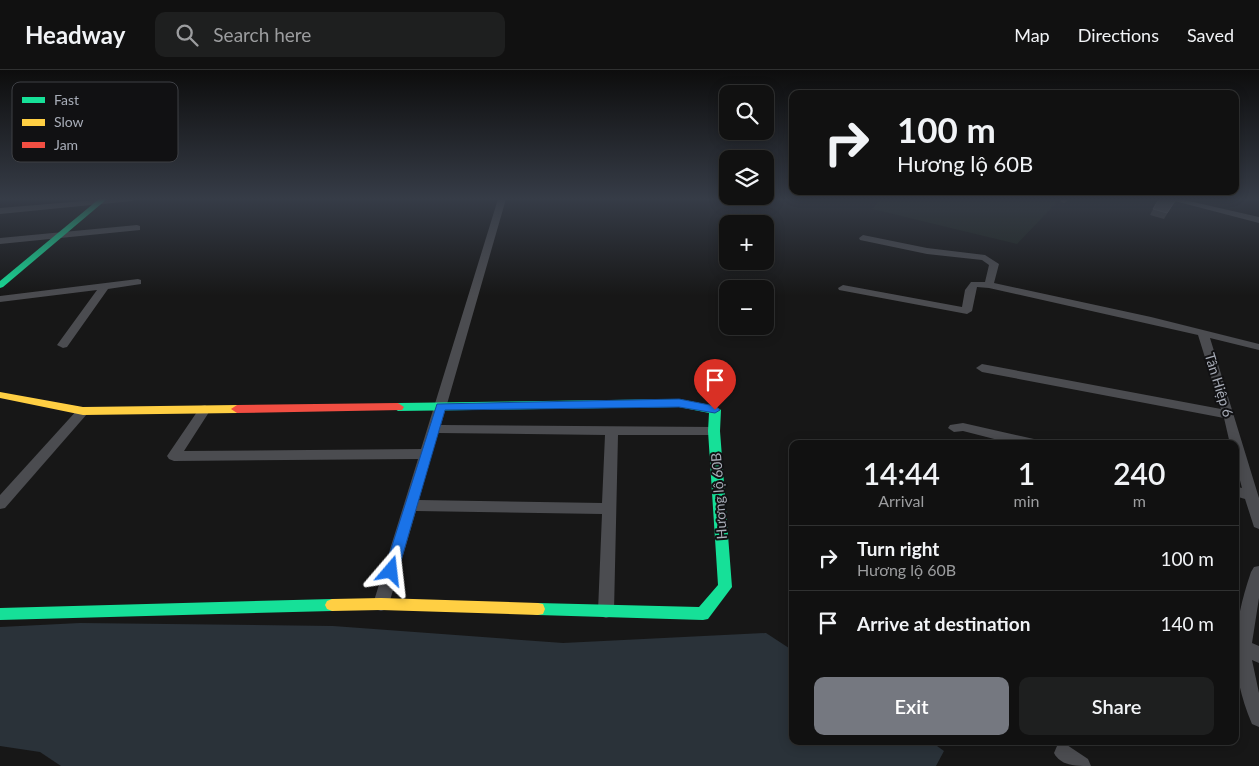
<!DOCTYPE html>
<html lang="en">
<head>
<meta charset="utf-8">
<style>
  body { margin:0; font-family:Lato,sans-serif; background:#1e1f1f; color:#f1f3f6; height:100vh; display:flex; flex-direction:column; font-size:19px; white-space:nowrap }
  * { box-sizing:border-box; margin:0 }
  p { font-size:16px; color:#9c9d9f }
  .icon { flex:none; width:28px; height:28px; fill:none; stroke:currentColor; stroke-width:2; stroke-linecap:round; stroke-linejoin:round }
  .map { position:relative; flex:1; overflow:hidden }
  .drawer { position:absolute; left:789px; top:370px; width:450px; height:305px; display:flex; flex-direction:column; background:#111; border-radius:10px; box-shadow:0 2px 12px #0003,0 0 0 1px #303131 }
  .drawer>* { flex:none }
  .top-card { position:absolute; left:789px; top:20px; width:450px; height:105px; border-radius:10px; box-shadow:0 2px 12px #0003,0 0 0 1px #303131; background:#111; color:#f1f3f6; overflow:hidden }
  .buttons { position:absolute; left:719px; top:15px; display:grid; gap:10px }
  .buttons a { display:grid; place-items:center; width:55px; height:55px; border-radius:10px; background:#111; box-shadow:0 2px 12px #0003,0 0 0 1px #303131; font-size:25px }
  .pin { position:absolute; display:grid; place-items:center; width:42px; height:42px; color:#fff; margin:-51px -21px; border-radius:50% 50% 50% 0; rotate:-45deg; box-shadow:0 0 5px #0007 }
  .pin .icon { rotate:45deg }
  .me { position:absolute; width:55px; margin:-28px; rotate:17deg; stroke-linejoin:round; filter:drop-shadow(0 0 4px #0008) }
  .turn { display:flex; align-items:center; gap:18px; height:105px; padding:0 25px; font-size:22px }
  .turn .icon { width:65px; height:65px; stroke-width:2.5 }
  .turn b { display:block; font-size:35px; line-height:42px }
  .eta { display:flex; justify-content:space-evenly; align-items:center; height:85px; text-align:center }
  .eta b { font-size:30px; font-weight:600; line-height:35px }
  .button { display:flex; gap:10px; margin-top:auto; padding:10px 25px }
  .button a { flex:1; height:58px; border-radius:10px; background:#757880; color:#fff; font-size:20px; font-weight:600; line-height:58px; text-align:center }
  .button a+a { background:#1e1f1f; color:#f1f3f6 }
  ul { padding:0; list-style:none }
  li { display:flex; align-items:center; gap:15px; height:65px; padding:0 25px; border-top:1px solid #303131 }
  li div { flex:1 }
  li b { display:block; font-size:19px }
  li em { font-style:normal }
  header { display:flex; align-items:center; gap:30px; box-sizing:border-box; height:70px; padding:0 25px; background:#111; border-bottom:1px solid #303131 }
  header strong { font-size:24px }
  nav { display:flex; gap:28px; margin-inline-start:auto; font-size:18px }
  .search { width:350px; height:45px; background:#1e1f1f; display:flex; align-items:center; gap:12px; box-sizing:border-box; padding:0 18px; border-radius:10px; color:#9c9d9f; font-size:19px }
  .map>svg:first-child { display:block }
  .green { fill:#1d241e }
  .water { fill:#2a3239 }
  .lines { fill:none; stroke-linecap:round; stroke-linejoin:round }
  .street { fill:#4b4c50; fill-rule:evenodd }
  .fast { fill:#16e098; fill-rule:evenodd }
  .slow { fill:#ffcf43; fill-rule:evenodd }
  .jam { fill:#f24e42; fill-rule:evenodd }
  .wall { fill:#3d3d3f }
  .building { fill:#49494c; stroke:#58595d }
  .route { fill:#1a73e8; stroke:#114b97 }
  .labels { text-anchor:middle; stroke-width:4; stroke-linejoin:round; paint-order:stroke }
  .street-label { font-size:14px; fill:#a8adb8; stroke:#111113 }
  .key { fill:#111113; stroke:#3e4045; stroke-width:1 }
  .key-label { font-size:14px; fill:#a8adb8 }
</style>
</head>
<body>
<header>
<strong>Headway</strong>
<div class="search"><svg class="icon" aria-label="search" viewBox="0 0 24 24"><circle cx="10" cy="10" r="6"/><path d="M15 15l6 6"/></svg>Search here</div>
<nav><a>Map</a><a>Directions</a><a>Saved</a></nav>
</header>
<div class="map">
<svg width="1259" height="696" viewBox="0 0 1259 696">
  <rect width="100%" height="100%" fill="#171717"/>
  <path class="green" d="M881,129h179l-43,45 -145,-35z"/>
  <path class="water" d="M80,553l253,3 230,17 203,-10 26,17v91h138l14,10 -8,15h-875l-21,-14 -40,-6v-119z"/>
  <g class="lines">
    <g class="street">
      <path d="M108,129h28l-4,2 -132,13v-6z"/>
      <path d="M498,129h8l-65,226 273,2 6,4 -6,4h-96l-4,176 -2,5 -6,2 -6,-2 -2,-5 4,-97 -186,-3 -27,93 -2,5 -6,2 -6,-2 -2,-5 45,-145 -244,2 -5,-2 -2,-3 34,-50 4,-1 6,4 -27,42 237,-2zM438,363l167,2 -3,68 -183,-3z"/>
      <path d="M1062,129h8l-6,4 -4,-2z"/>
      <path d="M1167,129h13l79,18v6z"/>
      <path d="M137,155l3,1v4l-140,14v-6z"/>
      <path d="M863,165l64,13 58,7 14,9 -5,19 157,34 108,27v6l-49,-12 49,160v31l-5,-2 -9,-28 -10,-3v-10l7,2 -7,-27v-17h-5l-6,-26 -242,-46 -6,-4 6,-4 239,45 -23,-74 -209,-47 -12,-1 -5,24 -5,3 -128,-24 -1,-2 5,-3 119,22 3,-17 6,-8h14l4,-17 -7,-5 -55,-6 -67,-14 -1,-2z"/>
      <path d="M138,209l3,1v4l-33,5 -41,58 -4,1 -6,-3 40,-55 -97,12v-6z"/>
      <path d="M83,337l6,4 -2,3 -82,94 -5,1v-14l79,-87z"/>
      <path d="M963,353l71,16 6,5h-26l-51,-13 -9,1 -6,-4 2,-3z"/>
      <path d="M1259,496v32l-7,45 7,3v17l-7,-3 7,33v34l-7,-3c-23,-55 -20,-96 -1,-152l3,-5z"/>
      <path d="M1064,673l24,16 3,7c-16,0 -30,0 -37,-13l3,-7z"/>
    </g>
    <g class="fast">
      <path d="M99,129h8l-104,88 -3,1v-7z"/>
      <path d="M679,329l36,7 6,4 -1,21 12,156 -24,32 -5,1 -165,-5 -5,-1 -2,-5 2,-5 5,-1 161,4 19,-22 -10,-154 1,-18 -30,-6 -281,4 -6,-4 6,-4z"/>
      <path d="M332,529l5,2 2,4 -2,4 -5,2 -332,9v-12z"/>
    </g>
    <g class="slow">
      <path d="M0,322l83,15 154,-2 6,4 -6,4 -154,2 -83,-17z"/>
      <path d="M381,528l157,5 5,1 2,5 -2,5 -5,1 -157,-5 -49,1 -5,-2 -2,-4 2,-4 5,-2z"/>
    </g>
    <path class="jam" d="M398,333l6,4 -2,3 -165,3 -6,-4 6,-4z"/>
  </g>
  <path class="wall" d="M1175,131l-11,18 -14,-4 3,-6z"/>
  <path class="building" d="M1159,129h5l11,2 -8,12 -14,-4z"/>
  <linearGradient id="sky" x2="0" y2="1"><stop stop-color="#0d0d0d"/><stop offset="0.57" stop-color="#363c47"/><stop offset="1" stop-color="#363c47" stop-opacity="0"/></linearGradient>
  <rect width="1259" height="226" fill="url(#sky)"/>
  <path class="route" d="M679,329l36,7 5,4 -5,3 -36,-6 -234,3 -47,161 -2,4 -5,2 -5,-2 -2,-4 53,-167z"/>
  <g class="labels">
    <g class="street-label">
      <text transform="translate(1219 315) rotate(73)" y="5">Tân Hiệp 6</text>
      <text transform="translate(719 426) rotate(-94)" y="5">Hương lộ 60B</text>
    </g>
  </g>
  <rect x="12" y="12" width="166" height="80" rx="8" class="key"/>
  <rect x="22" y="27" width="23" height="6" fill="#16e098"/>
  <rect x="22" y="49" width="23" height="7" fill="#ffcf43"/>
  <rect x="22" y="72" width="23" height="6" fill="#f24e42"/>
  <g class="key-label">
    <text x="54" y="35">Fast</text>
    <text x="54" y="57">Slow</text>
    <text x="54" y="80">Jam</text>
  </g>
</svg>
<div class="buttons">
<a><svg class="icon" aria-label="search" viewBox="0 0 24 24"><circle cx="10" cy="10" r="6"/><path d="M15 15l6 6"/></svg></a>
<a><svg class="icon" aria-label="layers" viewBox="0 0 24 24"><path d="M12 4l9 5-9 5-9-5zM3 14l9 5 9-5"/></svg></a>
<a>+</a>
<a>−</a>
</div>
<div class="pin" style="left:715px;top:340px;background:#d93025"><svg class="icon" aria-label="arrive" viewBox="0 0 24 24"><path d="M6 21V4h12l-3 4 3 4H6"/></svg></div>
<svg class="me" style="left:391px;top:501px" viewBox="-20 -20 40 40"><path d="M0-17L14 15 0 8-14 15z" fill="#1a73e8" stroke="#fff" stroke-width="4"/></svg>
<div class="top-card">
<div class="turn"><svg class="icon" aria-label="right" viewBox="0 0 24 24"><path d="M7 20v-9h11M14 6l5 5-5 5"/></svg><div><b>100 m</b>Hương lộ 60B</div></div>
</div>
<section class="drawer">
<div class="eta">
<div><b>14:44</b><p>Arrival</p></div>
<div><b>1</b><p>min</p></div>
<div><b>240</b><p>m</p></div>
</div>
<ul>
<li><svg class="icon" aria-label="right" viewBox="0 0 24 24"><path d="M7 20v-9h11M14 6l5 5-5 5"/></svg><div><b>Turn right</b><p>Hương lộ 60B</p></div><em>100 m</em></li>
<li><svg class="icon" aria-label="arrive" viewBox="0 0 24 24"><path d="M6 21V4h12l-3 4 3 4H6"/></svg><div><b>Arrive at destination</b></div><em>140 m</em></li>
</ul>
<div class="button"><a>Exit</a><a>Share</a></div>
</section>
</div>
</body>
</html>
